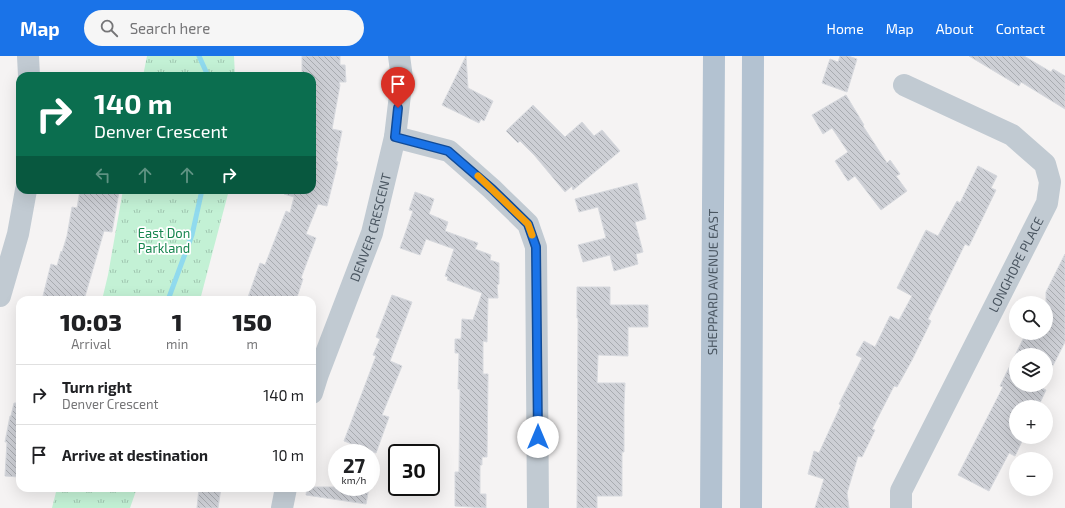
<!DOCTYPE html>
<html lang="en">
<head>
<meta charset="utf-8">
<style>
  body { margin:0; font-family:"Exo 2",sans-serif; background:#f6f6f6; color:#202124; height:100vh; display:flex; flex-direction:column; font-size:15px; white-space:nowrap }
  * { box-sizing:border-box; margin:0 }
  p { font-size:13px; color:#757577 }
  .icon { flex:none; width:22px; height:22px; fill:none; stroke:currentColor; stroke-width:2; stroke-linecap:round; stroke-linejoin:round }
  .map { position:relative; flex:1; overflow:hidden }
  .side { position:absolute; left:16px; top:240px; width:300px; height:196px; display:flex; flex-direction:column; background:#fff; border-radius:12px; box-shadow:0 4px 16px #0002 }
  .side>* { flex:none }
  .hud { position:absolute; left:16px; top:16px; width:300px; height:122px; border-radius:12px; box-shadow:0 4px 16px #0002; background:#0b6e4f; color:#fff; overflow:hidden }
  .tools { position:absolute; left:1009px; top:240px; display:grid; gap:8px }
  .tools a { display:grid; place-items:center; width:44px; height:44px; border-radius:50%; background:#fff; box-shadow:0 4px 16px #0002; font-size:20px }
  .speed { position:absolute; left:328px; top:388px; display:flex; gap:8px; font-size:20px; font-weight:700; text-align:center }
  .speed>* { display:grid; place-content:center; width:52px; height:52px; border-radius:50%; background:#fff; box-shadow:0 4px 16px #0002; line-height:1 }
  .speed small { font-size:10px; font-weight:400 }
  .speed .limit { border:2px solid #111; border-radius:6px; background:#fff; color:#111 }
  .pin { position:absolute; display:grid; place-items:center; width:34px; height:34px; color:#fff; margin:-41px -17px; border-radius:50% 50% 50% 0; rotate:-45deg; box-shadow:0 0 4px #0007 }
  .pin .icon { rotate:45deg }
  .me { position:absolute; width:44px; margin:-22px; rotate:0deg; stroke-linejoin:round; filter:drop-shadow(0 0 3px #0008) }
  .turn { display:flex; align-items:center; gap:14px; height:84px; padding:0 12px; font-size:18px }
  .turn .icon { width:52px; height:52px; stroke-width:2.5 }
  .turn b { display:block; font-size:28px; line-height:34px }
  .lanes { display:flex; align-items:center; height:38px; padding:0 12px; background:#0003; justify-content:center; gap:20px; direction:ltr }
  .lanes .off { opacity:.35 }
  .eta { display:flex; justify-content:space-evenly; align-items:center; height:68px; text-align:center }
  .eta b { font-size:24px; font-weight:800; line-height:28px }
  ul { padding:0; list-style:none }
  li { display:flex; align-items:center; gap:12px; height:60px; padding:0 12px; border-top:1px solid #e0e0e0 }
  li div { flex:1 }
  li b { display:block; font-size:15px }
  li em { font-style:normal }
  header { display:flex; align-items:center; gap:24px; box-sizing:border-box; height:56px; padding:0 20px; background:#1a73e8; color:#fff }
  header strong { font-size:19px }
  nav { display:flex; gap:22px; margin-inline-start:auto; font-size:14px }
  .search { width:280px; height:36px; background:#f6f6f6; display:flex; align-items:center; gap:10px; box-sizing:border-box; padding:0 14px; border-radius:22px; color:#757577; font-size:15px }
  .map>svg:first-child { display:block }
  .park { fill:url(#park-tufts) }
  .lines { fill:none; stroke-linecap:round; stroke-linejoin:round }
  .stream { stroke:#90daee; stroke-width:5 }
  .building { fill:url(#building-back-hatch); stroke:#d7d9de }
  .minor { stroke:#c1cad2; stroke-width:22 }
  .major { stroke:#b3c2d1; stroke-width:22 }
  .route-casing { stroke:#114b97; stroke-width:10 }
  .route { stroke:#1a73e8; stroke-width:7 }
  .slow { stroke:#f59e0b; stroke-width:7 }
  .labels { text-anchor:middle; stroke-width:3.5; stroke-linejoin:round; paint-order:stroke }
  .street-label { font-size:13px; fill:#4a5661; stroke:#fff }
  .park-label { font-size:13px; fill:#17864f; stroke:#fff }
</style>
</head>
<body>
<header>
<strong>Map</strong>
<div class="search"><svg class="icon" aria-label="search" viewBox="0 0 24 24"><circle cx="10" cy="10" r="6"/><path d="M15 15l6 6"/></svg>Search here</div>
<nav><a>Home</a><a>Map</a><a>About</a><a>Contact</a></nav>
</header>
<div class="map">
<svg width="1065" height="452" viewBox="0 0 1065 452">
  <defs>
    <pattern id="park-tufts" width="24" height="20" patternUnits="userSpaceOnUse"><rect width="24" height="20" fill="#c3f1d5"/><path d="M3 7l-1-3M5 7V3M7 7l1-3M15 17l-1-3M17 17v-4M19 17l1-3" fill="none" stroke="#a0c6b0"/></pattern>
    <pattern id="building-back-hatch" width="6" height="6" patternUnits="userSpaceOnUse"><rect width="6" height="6" fill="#cdcfd5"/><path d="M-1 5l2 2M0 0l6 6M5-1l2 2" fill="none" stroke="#a8abb0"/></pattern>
  </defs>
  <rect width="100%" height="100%" fill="#f5f3f3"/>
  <g class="park">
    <path d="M147,0h87l1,20h-92z"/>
    <path d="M123,134h106l-29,110h-98l6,-25z"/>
    <path d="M57,432h80l-7,20h-78z"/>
  </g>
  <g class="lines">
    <g class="stream">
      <path d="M199,0l9,20"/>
      <path d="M168,244l24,-65 10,-45"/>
    </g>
  </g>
  <g class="building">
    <path d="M302,0h38v9h5l1,17h-7l1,3 -8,44 10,2 -6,30 2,1 -11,44 -9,-2 -12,30 10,4 -15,40 2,1 -7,21h-49l13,-37 5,2 21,-54 4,2 4,-16 -10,-3 1,-4h27v-91l3,-16h-3v-7h-10z"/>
    <path d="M466,0l2,32 25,13 -9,20 -3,-2 -2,4 -37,-18z"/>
    <path d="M840,0h8l9,3 -10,33 -25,-9 8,-24 8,3z"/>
    <path d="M969,0h55l27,16 2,-3 12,7v33l-44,-27 -2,4z"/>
    <path d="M846,39l18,30 -1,1 24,37 3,-3 10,14 -4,2 11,15 -26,19 -26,-34 -7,5 -13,-20 13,-9 -16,-24 -9,6 -11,-19z"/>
    <path d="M533,49l32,32 17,-15 12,14 8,-6 18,21 -47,39 -1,-4 -7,6 -30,-36 -15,-15 -2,2 -12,-12z"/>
    <path d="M978,110l19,10 -6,12 5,2 -27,56 -4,-2 -20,41 -17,34 3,2 -19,39 -15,27 -3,-1 -22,43 3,1 -13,27 -4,-1 -11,37 2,15h-34l9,-29 -16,-5 6,-23 5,2 22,-48 -2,-1 23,-46 -6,-3 8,-14 11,6 15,-31 9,4 13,-24 -15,-8 29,-58 12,6 19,-35 3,2z"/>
    <path d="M637,127l9,36 -11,3 8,30 -7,2 2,10 -24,7 -4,-16 -27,7 -5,-17 28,-7 -8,-31 -19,5 -4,-13z"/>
    <path d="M80,134h24l15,2 -7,40 -8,-1 -20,69h-42l9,-36 6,2 4,-15 1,1 5,-16 5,-29 5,1z"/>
    <path d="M415,136l19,7 -5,15 19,8 -3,9 33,12 -3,6 16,6 -1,5 9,3v21l-2,1 1,13h-10l-1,44 -4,-1v33h5l-1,83h-5v8h-2v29h6v14l-31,-2v-34h4l1,-83h-2l1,-36h-4v-14h6l1,-20 11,1 9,-27 -35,-13 1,-3 -3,-1 9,-27 -28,-10 -6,16 -20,-7 13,-37 -4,-1z"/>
    <path d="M1065,198v88l-19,37v-24h-30v30h20l10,5 -8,17h-22v30h8l-9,19 -6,-3 -20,38 -31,-16 45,-88 -3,-1 26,-53h20v-41z"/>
    <path d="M577,231h33v18h38v22h-20v29l-30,-1 -1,28h28l-1,22v47h-2v44h-25v12h-20l1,-190h-1z"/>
    <path d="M392,239l20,7 -22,59 12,5 -20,49 7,2 -13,36 -32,-12 32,-85 -3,-1 7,-16 -4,-2z"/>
    <path d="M14,347h6v74l-15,-1 2,-34h-2l5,-26h1z"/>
    <path d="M312,431h57l-3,17 -60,-9 1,-7z"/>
    <path d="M199,432h22l-3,20h-21z"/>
  </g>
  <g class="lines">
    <g class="minor">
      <path d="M28,0l1,20"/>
      <path d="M395,81l54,14 43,38 36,35 8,23 2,261"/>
      <path d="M0,240l18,-62 8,-44"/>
      <path id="s1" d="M312,337l6,-19 54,-141 23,-96 7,-59 -3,-22"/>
      <path d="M282,452l4,-20"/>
      <path id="s2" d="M901,452v-17l146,-288 3,-21 -5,-18 -33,-29 -108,-50"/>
    </g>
    <g class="major">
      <path id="s3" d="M711,452l3,-452"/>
      <path d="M751,452l2,-452"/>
    </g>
  </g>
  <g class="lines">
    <g class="route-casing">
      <path id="route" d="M398,52l-3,29 53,14 44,38 36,35 8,23 2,190"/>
    </g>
    <use href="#route" class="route"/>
    <path class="slow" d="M478,120l50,48 4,11"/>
  </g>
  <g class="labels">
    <g class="street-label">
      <text dy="5" stroke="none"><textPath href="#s1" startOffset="176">DENVER CRESCENT</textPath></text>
      <text dy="5" stroke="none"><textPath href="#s2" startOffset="271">LONGHOPE PLACE</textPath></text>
      <text dy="5" stroke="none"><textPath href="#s3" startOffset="226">SHEPPARD AVENUE EAST</textPath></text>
    </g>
    <g class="park-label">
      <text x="164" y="182">East Don<tspan x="164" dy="15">Parkland</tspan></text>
    </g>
  </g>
</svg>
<div class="tools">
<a><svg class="icon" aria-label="search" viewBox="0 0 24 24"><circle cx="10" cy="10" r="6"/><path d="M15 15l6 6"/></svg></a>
<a><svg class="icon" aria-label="layers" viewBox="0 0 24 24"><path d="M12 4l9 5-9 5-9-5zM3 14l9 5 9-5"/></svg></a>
<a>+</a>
<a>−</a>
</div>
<div class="speed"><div>27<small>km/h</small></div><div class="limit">30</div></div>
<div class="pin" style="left:398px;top:52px;background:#d93025"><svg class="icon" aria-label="arrive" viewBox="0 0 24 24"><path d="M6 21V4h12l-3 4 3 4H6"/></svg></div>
<svg class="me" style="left:538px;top:381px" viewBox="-20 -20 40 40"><circle r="19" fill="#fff"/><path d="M0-13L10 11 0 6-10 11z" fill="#1a73e8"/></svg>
<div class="hud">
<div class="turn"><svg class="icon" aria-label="right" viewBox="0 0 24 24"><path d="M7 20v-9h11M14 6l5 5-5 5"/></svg><div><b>140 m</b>Denver Crescent</div></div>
<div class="lanes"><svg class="icon off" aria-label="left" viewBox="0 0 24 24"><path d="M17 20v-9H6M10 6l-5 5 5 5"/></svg><svg class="icon off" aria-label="ahead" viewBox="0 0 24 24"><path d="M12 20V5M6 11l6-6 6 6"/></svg><svg class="icon off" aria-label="ahead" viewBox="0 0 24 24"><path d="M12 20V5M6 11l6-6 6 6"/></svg><svg class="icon" aria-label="right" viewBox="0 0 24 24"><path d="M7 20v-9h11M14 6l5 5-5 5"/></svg></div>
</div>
<section class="side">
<div class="eta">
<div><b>10:03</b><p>Arrival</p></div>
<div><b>1</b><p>min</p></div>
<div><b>150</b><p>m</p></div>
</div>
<ul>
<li><svg class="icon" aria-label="right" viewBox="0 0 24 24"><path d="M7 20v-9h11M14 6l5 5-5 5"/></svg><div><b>Turn right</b><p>Denver Crescent</p></div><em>140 m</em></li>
<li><svg class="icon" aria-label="arrive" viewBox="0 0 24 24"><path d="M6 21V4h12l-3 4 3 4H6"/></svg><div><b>Arrive at destination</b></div><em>10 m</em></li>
</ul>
</section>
</div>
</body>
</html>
